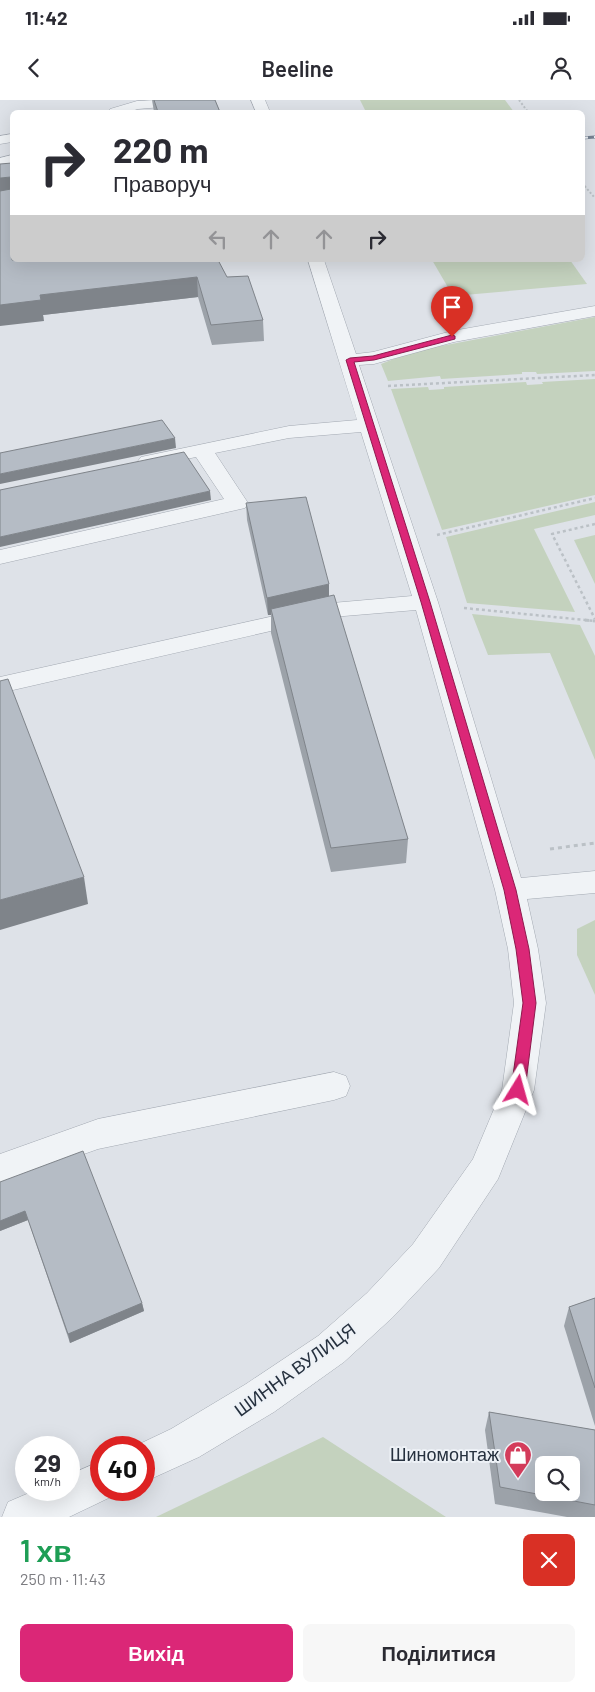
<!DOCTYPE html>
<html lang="uk">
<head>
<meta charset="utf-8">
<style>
  body { margin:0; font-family:Barlow,sans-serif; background:#f7f7f7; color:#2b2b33; height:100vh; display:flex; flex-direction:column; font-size:19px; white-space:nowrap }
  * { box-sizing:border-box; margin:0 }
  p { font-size:16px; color:#7c7c81 }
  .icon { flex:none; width:28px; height:28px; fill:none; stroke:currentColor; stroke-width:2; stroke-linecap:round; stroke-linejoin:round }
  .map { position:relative; height:1417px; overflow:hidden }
  .side { display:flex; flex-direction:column; background:#fff; flex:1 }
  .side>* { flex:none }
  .top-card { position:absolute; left:10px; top:10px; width:575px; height:152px; border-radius:8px; box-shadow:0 5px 20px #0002; background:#fff; color:#2b2b33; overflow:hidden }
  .tools { position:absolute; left:535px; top:1356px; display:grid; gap:10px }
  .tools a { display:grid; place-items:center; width:45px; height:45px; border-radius:8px; background:#fff; box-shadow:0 5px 20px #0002; font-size:25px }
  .speed { position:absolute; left:15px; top:1336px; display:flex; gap:10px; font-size:25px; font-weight:700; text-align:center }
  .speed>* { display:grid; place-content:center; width:65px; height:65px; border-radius:50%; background:#fff; box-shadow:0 5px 20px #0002; line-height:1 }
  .speed small { font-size:12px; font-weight:400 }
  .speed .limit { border:8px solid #d22; background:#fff; color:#111 }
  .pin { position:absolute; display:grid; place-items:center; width:42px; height:42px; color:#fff; margin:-51px -21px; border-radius:50% 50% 50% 0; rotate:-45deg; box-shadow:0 0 5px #0007 }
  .pin .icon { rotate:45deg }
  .me { position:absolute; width:55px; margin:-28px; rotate:8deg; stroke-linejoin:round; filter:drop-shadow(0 0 4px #0008) }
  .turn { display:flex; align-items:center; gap:18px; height:105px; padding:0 20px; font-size:22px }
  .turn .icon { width:65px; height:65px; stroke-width:2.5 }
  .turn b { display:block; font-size:35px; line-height:42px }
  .lanes { display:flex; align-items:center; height:48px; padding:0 20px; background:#0003; justify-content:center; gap:25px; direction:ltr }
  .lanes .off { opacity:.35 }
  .round { display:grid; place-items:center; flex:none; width:52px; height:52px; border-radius:8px; background:#f7f7f7 }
  .headline { display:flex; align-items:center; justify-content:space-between; height:85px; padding:0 20px }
  h1 { font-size:30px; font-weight:600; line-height:38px; color:#1e9e55 }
  .button { display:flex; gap:10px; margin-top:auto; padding:10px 20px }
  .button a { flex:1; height:58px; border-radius:8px; background:#db2777; color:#fff; font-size:20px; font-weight:600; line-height:58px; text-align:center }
  .button a+a { background:#f7f7f7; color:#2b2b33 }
  .status { display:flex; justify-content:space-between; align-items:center; height:35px; padding:0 25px; background:#fff; direction:ltr }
  .status svg { height:14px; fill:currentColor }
  header { display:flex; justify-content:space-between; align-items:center; height:65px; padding:0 20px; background:#fff; font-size:22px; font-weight:600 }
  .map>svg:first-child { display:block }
  .green { fill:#c4d2be }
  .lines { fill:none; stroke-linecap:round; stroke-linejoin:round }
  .minor-casing { stroke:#a3a9b2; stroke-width:1 }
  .path-far2 { stroke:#bbc1c6; stroke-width:2; stroke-dasharray:2 2; stroke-linecap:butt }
  .path-far1 { stroke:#bbc1c6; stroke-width:2.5; stroke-dasharray:3 3; stroke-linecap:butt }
  .path { stroke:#bbc1c6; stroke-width:3; stroke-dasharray:4 4; stroke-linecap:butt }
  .minor { fill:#f0f3f6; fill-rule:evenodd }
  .rail-casing { stroke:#768292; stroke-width:3 }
  .rail { stroke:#edf1f6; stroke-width:2; stroke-dasharray:6; stroke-linecap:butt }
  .wall { fill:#9ca2a9 }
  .shaded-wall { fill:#7f848a }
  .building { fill:#b5bcc5; stroke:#7f848a; fill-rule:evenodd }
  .route { fill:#db2777; stroke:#8e194d }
  .labels { text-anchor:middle; stroke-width:4; stroke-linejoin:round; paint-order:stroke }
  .near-street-label { font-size:18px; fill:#26313f; stroke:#edf1f6 }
  .near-poi-label { font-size:18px; fill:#26313f; stroke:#edf1f6; text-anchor:end }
</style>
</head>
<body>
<div class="status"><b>11:42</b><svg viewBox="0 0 49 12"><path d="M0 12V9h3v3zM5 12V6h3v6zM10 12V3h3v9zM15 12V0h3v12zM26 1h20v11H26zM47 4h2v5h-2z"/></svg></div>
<header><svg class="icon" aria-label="back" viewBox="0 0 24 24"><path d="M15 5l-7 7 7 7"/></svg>Beeline<svg class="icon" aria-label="person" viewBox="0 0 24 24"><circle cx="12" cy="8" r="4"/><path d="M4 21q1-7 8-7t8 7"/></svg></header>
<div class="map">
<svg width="595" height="1417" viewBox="0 0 595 1417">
  <rect width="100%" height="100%" fill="#dee2e8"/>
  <g class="green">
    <path d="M360,0h145l9,12h-148z"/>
    <path d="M432,160h138l17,24 -134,12z"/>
    <path d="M595,217v54l-58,3 -1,-2h-14v2l-81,5 -1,-3 -52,5 -7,-17 33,-13z"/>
    <path d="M595,279v116l-153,35 -51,-141 37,-2 1,3 15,-1v-2l82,-5 1,3 16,-1 -1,-2z"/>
    <path d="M595,402v13l-61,14 41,83 -108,-9 -21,-66z"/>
    <path d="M595,435v49l-21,-44z"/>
    <path d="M472,514l108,11 15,31v104l-45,-107 -62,2z"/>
    <path d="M595,820v75l-18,-40v-26z"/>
    <path d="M323,1337l123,80h-290z"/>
  </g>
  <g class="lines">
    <g class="minor-casing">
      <g id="minor">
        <path d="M158,0l6,4 -2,3 -24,2 -10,3h-20l2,-3 27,-8z"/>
        <path d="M251,0h14l5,12h-14z"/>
        <path d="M12,34v8l-12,2v-8z"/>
        <path d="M12,55v9l-12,4v-10z"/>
        <path d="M308,160h16l32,94 17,-2 79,-21 143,-25v10l-141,26 -80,22 -15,1 79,237 83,276 74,-7v22l-68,6 11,50 8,54 -12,87 -36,89 -59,89 -46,49 -49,45 -70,50 -75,45 -55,25v-34h-13l40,-19 75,-45 72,-48 49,-43 46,-49 60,-85 29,-69 12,-87 -6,-54 -13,-59 -79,-280 -84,7 -332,76v-16l332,-74 80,-7 -51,-164 -72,6 -74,15 33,50 -3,5 -245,56v-14l224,-51 -28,-42 -48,10 -7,-2 -3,-4 3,-4 148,-31 68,-6z"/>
        <path d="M334,972l12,4 4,10 -4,10 -12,4 -236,49 -98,35v-30l98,-35z"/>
        <path d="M101,1361v29h16l-2,5 -46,22h-67l6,-15 28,-12h33v-15z"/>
      </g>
    </g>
    <g class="path-far2">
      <path d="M519,0l9,12"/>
      <path d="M582,83l13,15"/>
    </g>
    <g class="path-far1">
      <path d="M388,286l207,-11"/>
      <path d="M595,424l-43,10 43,85"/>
      <path d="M437,435l158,-37"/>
      <path d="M464,508l131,13"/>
    </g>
    <g class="path">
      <path d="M585,520l10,1"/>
      <path d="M550,749l45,-6"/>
    </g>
    <use href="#minor" class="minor"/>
    <g class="rail-casing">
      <path id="rail" d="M582,38l13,-1"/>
    </g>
    <use href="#rail" class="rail"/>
  </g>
  <g class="wall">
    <path d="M152,0h63l5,12h-66z"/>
    <path d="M0,64l227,113 36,43 1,21 -52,4 -14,-48 -155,18 1,6z"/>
    <path d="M246,403l83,93 79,243 -2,24 -75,9 -60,-239v-18h-3l-21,-95z"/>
    <path d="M0,1082l142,121 2,8 -74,32 -42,-123 -28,11z"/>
    <path d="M595,1198v128l-31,-100 5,-19z"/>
    <path d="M489,1312l106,18v87h-28l-72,-13 -10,-74z"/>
  </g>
  <g class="shaded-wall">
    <path d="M11,77l1,13 -12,8v-20z"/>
    <path d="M197,177l1,20 -155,18 1,6 -44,5v-21l40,-10z"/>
    <path d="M175,338l1,10 -176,36v-10z"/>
    <path d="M210,391l1,9 -211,47v-10z"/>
    <path d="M329,484v18l-58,7v6h-3l-1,-17z"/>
    <path d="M84,777l4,27 -88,26v-30z"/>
    <path d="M25,1111l3,9 -28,11v-10z"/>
    <path d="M142,1203l2,8 -74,32 -2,-9z"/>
  </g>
  <g class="building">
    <path d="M154,0h61l5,12h-62z"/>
    <path d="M12,63v97h206l9,17 21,-1 15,44 -52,5 -14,-48 -157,18 1,5 -41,5v-114l11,-2v-12l-11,1v-14z"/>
    <path d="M162,320l13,18 -175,36v-21z"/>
    <path d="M184,352l26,39 -210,46v-47z"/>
    <path d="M306,397l23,87 -62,14 -21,-95z"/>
    <path d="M334,495l74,244 -77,9 -60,-239z"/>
    <path d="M8,579l76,198 -84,23v-219z"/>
    <path d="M83,1051l59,152 -74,31 -43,-123 -25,10v-39z"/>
    <path d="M595,1198v90l-26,-81z"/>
    <path d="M489,1312l106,18v75l-95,-18zM544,1365h27v27h-27z"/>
  </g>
  <path class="route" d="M452,235l3,1v3l-81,21 -20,2 76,240 86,288 13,59 7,54 -11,87 -2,4 -5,1 -5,-1 -2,-4 12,-87 -7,-54 -12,-59 -83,-288 -75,-242 4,-2 23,-2z"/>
  <defs>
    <g id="shop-pin" transform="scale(1.4375)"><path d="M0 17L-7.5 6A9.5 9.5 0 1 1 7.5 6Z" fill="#d43c5b" stroke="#edf1f6"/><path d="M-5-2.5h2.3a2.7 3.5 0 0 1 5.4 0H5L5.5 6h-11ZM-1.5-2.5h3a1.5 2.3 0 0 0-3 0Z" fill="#fff"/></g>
  </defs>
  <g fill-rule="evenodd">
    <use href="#shop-pin" x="518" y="1355"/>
  </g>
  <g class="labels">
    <g class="near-street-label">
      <text transform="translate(295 1270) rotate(-36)" y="6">ШИННА ВУЛИЦЯ</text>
    </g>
    <g class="near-poi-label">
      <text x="499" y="1361">Шиномонтаж</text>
    </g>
  </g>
</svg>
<div class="tools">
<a><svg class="icon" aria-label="search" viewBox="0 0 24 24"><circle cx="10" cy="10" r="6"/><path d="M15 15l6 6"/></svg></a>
</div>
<div class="speed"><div>29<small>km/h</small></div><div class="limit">40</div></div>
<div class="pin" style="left:452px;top:237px;background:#d93025"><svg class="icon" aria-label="arrive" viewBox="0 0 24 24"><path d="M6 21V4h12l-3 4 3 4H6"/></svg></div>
<svg class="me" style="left:518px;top:990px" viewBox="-20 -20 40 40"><path d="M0-17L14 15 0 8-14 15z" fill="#db2777" stroke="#fff" stroke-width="4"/></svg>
<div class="top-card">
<div class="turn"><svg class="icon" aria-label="right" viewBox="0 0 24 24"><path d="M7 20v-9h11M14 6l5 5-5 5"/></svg><div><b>220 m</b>Праворуч</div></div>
<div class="lanes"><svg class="icon off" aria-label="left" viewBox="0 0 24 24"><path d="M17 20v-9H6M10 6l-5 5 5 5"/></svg><svg class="icon off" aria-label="ahead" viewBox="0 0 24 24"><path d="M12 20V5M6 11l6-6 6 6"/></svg><svg class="icon off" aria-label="ahead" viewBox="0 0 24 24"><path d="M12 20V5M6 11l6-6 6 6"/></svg><svg class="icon" aria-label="right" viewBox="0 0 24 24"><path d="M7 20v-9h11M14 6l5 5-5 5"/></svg></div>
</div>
</div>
<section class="side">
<div class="headline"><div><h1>1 хв</h1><p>250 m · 11:43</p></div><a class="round" style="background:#d93025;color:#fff"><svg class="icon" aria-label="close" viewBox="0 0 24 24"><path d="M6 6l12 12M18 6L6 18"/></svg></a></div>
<div class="button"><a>Вихід</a><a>Поділитися</a></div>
</section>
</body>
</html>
